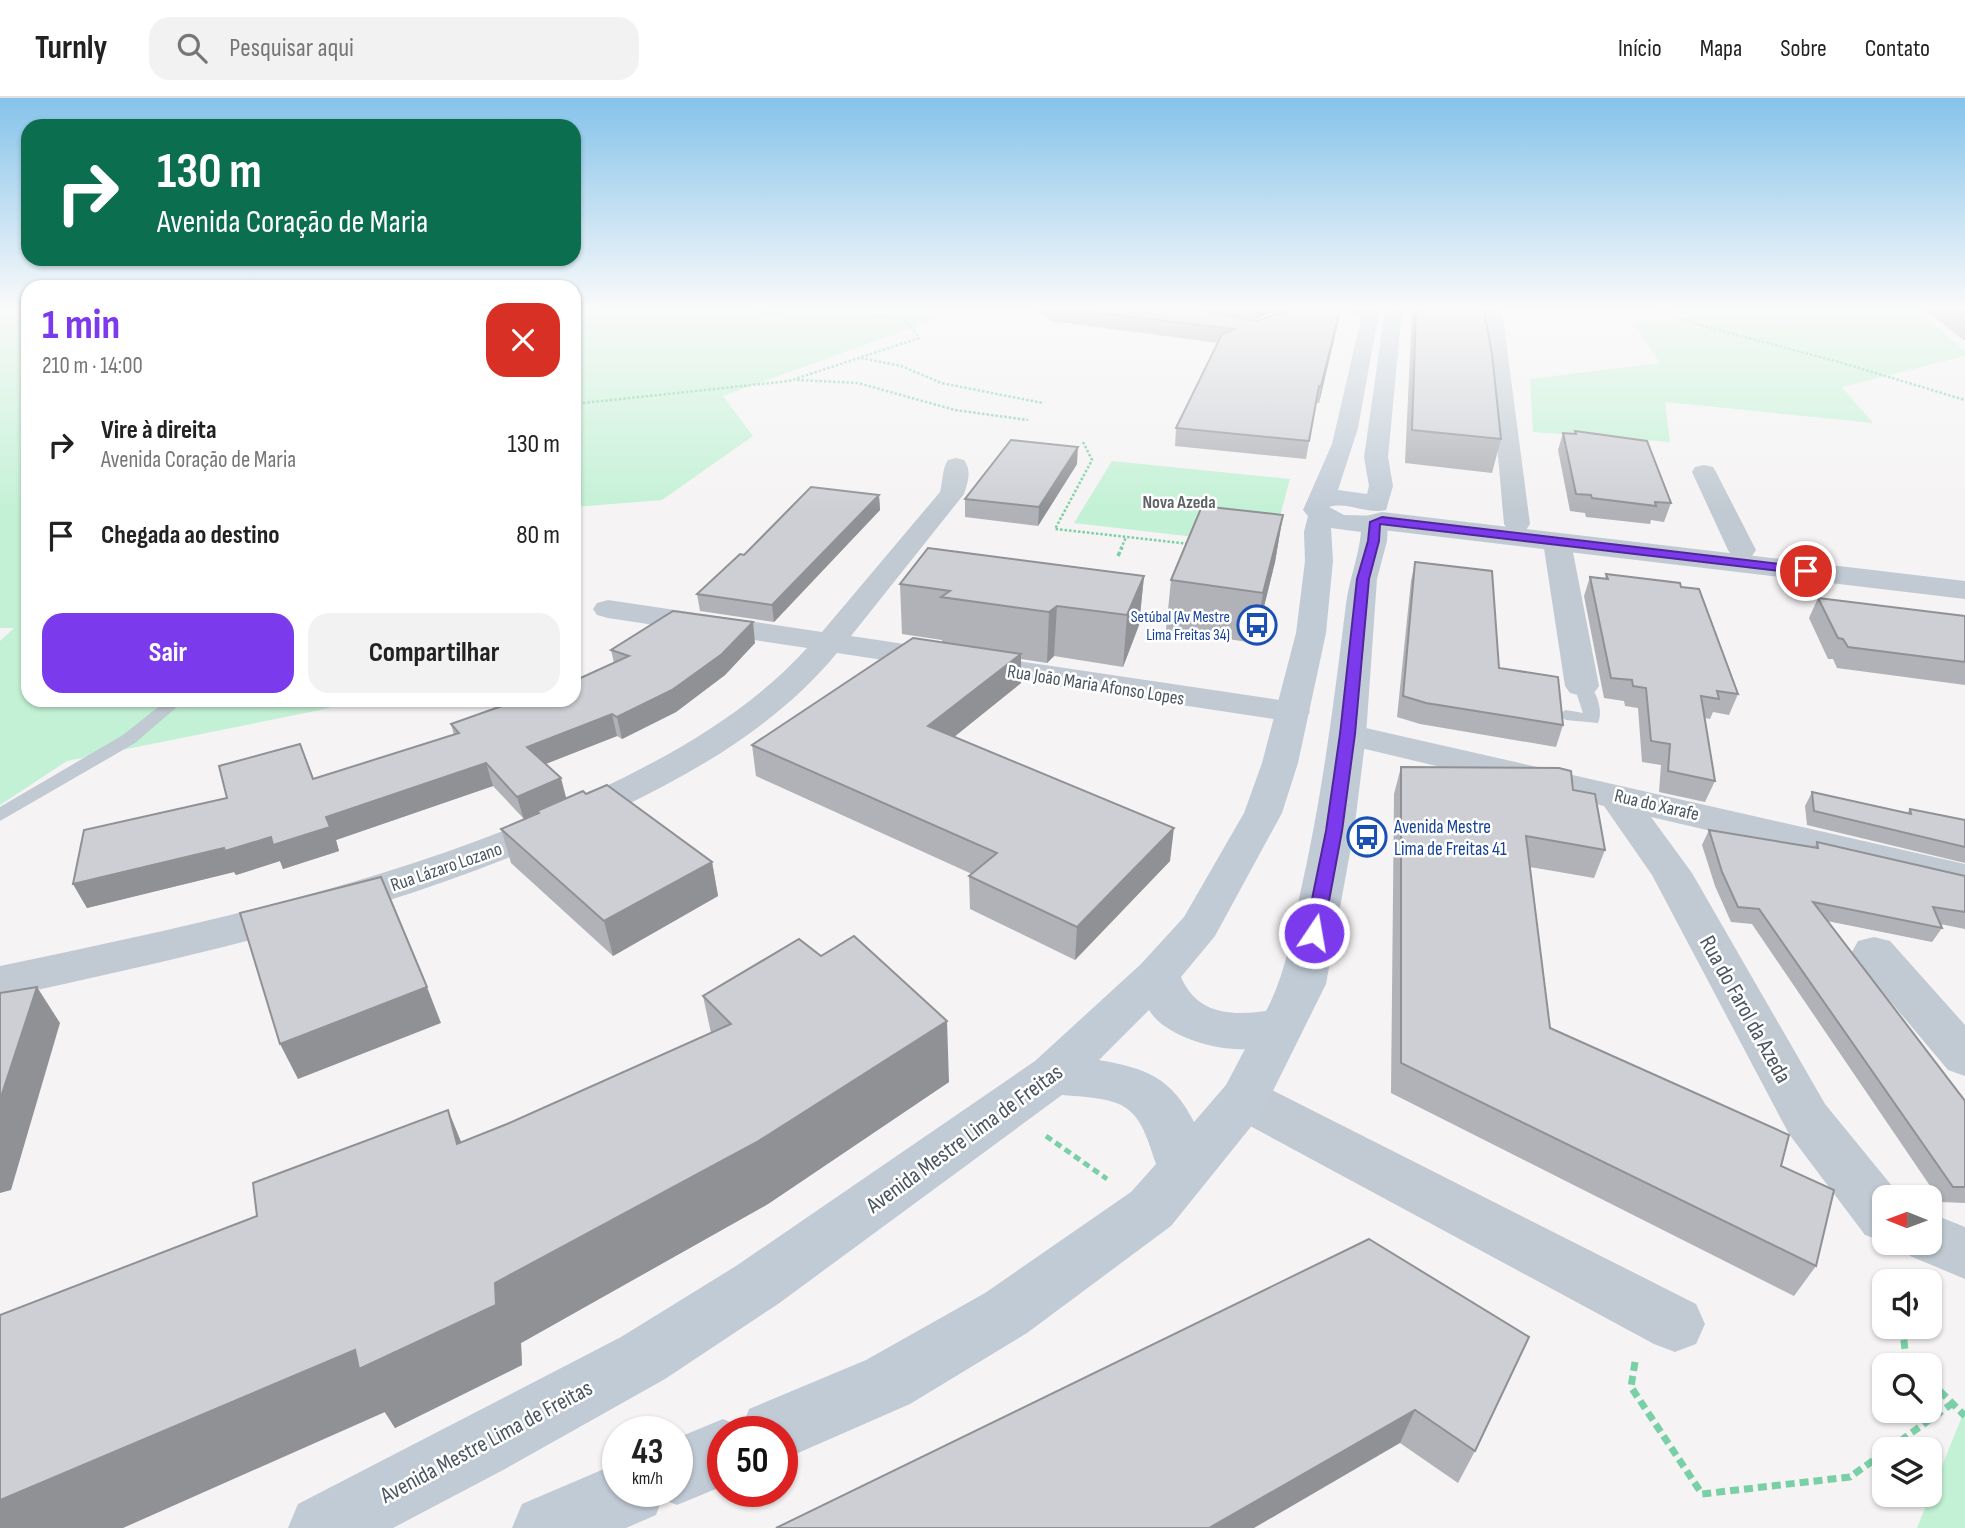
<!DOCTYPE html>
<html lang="pt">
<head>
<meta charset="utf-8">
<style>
  body { margin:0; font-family:"Sofia Sans Condensed",sans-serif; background:#f2f2f2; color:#222; height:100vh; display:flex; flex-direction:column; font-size:26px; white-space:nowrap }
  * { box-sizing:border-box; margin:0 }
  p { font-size:23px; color:#767676 }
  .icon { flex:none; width:38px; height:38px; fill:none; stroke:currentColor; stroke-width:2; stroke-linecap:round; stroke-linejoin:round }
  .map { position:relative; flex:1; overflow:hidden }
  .sheet { position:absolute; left:21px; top:182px; width:560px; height:427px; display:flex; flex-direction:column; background:#fff; border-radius:21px; box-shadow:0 2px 5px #0004 }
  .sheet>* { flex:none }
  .banner { position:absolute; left:21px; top:21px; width:560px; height:147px; border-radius:21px; box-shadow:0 2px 5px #0004; background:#0b6e4f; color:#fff; overflow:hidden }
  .needle { width:46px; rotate:271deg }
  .tools { position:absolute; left:1872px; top:1087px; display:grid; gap:14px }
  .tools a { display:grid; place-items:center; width:70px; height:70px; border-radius:14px; background:#fff; box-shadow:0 2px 5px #0004; font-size:35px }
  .speed { position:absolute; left:602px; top:1318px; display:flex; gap:14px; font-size:35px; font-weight:700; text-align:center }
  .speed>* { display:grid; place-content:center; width:91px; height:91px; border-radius:50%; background:#fff; box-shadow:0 2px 5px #0004; line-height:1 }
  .speed small { font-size:18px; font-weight:400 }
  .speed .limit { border:10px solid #d22; background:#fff; color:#111 }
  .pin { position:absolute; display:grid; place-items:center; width:60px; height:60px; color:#fff; margin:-30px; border:4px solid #fff; border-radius:50%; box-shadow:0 2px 7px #0007 }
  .me { position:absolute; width:77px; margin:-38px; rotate:12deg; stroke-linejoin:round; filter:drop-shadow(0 0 5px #0008) }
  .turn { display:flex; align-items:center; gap:24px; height:147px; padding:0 21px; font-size:32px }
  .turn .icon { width:91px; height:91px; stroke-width:2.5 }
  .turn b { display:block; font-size:49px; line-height:60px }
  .round { display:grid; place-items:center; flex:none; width:74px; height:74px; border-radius:21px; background:#f2f2f2 }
  .summary { display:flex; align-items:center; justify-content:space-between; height:119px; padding:0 21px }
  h1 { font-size:42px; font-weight:700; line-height:52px; color:#7c3aed }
  .cta { display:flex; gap:14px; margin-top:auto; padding:14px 21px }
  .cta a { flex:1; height:80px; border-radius:21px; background:#7c3aed; color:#fff; font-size:28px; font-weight:700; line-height:80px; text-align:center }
  .cta a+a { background:#f2f2f2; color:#222 }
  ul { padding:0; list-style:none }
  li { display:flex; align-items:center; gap:21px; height:91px; padding:0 21px }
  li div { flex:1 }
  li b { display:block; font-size:26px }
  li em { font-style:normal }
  header { display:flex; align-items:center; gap:42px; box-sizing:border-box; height:98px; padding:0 35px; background:#fff; border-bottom:2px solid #e0e0e0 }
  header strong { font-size:33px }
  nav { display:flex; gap:38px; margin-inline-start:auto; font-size:24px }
  .search { width:490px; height:63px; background:#f2f2f2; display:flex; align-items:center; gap:18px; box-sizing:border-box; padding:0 24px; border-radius:21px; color:#767676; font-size:26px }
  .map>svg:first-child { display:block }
  .green { fill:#c3f1d5 }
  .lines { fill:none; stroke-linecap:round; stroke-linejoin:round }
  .path-far3 { stroke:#7ad0a6; stroke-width:2.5; stroke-dasharray:2.5 2; stroke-linecap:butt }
  .path-far2 { stroke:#7ad0a6; stroke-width:3.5; stroke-dasharray:4.5 2.5; stroke-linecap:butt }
  .path-far1 { stroke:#7ad0a6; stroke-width:5; stroke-dasharray:7 4.5; stroke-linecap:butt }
  .path { stroke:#7ad0a6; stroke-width:7; stroke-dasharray:9 5; stroke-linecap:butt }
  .service { fill:#c1cad2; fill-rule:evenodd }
  .minor { fill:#c1cad2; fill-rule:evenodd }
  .tertiary { fill:#c1cad2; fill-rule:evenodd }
  .secondary { fill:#c1cbd6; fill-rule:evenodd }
  .wall { fill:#b0b2b7 }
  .shaded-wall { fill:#909195 }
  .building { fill:#cdcfd5; stroke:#909195; stroke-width:2 }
  .route { fill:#7c3aed; stroke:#51269a; stroke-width:2 }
  .labels { text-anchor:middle; stroke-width:5; stroke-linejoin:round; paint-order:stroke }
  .far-transit-label { font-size:16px; fill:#164399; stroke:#fff; text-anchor:end }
  .far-neighbourhood-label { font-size:18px; font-weight:bold; fill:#5f6368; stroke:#fff }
  .street-label { font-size:19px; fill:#4a5661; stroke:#fff }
  .transit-label { font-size:19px; fill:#164399; stroke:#fff; text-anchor:start }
  .near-street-label { font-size:23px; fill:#4a5661; stroke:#fff }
</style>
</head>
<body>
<header>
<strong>Turnly</strong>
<div class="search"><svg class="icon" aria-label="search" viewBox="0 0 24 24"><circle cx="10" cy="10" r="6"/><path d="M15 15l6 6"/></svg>Pesquisar aqui</div>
<nav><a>Início</a><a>Mapa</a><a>Sobre</a><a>Contato</a></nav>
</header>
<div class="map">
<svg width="1965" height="1430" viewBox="0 0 1965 1430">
  <rect width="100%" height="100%" fill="#f5f3f3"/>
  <g class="green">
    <path d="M0,212h28v390h321l-24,9 -258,52 -67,44v-164l14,-13h-14z"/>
    <path d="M574,212h333l32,8 -216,78 30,40 -91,64 -88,7z"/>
    <path d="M1685,212h233l47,41v5l-123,31 31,36 -208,-21 5,40 -137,-10 -3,-53 130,-16 -28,-41 57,-5z"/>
    <path d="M1112,363l178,18 -18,67 -198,-23z"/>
    <path d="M1965,1311v119h-48z"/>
  </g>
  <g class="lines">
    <g class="path-far3">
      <path d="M1659,212l44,16 136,36 126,38"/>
      <path d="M581,213l21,-1"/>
      <path d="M861,260l40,8 40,17 102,20"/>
      <path d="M797,282l61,3 97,27 73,10"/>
      <path d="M574,306l215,-23 130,-43 -17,-23 -96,4 -56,-9"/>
      <path d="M1083,344l9,18 -37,69 135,15"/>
      <path d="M1121,451l5,-12"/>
    </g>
    <path class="path-far2" d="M1118,458l4,-9"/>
    <path class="path-far1" d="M1046,1038l61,43"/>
    <g class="path">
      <path d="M1893,1173l2,10"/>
      <path d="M1902,1228l4,31 8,8"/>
      <path d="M1635,1264l-4,25 71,107 148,-17 35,-25"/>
      <path d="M1930,1283l35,35"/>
      <path d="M1889,1351l64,-46"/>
    </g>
    <g class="service">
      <path d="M1582,583c14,4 22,30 16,42l-32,-3 -9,-5 9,-5 17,3 -9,-27z"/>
      <path d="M167,602h18l-50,43 -135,78v-14l123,-72z"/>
    </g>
    <g class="minor">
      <path d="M1347,212h30l2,2 -9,5 -20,-3z"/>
      <path d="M1485,212h17l28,214 -4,6 -9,2 -9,-2 -4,-6z"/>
      <path d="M956,360l8,2c8,11 4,22 0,34l-113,142 442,66 12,3 5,7 -5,7 -12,3 -456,-69c-58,70 -136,116 -217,155 -196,97 -408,144 -620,190v-32c205,-43 408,-86 598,-176 76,-36 152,-79 209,-142l-199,-30 -11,-3 -4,-6 4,-6 11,-3 214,32 118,-140c3,-10 2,-24 8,-32z"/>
      <path d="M1704,367l9,2 3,5 40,78 -4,6 -10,2 -10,-2 -4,-6 -36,-78 3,-5z"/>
      <path d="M1557,436l10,2 4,6 28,144 -5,7 -12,3 -12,-3 -5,-7 -22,-144 4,-6z"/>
      <path d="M1348,626l617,140v26l-314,-73 41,56 133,231 76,93h-16v45l-20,-7 -76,-101 -137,-259 -48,-69 -268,-64 -6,-7 6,-7z"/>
      <path d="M1874,839l16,4 75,84v51l-17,-6 -90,-107 -6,-11 6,-11z"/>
      <path d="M1244,981l18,6 434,219 9,20 -9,20 -21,8 -21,-8 -428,-231 -7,-14 7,-14z"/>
      <path d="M1930,1115l35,14v52l-55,-23 -6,-14h26z"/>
    </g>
    <path class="tertiary" d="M1382,414l583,69v18l-599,-71 -4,-6 4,-6z"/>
    <path class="secondary" d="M1363,212l16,2 -21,116 -20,62 29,4 2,-8 -5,-29 21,-147h17l-14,147 5,29 -7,24c-19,5 -37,-9 -57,-3l15,8 40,1 4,6 -1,19 -10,38 -11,156 -12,96 -28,153 -64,129 -91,113 -144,107 -117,71 -128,56v-28h-59v54l-46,19 -15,-6 -6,16 -30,13h-114l10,-24 96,-41v28h59v-53l46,-19 19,8 7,-18 117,-49 119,-67 146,-101 25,-28c-19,-63 -30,-64 -94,-69l-284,209 -113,75 -160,90 -112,59h-105l10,-24 323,-167 115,-71 299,-205 106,-97 43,-47 60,-104 18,-50 34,-130 9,-72 -1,-29 4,-16 -5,-6 29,-66zM1331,430l30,4c-2,24 -12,48 -15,72 -12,98 -24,194 -46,290 -9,41 -14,80 -34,117 -36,5 -69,3 -85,-34l34,-41 67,-123 16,-50 28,-130 7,-72zM1149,912c15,26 68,41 96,39l-19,36 -32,37c-22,-44 -48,-54 -95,-62z"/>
  </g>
  <g class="wall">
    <path d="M1036,212h167l54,11 84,-11 -22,93h-3l-10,56 -131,-13 1,-18 42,-85 -167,-22z"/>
    <path d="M1206,212h74l-25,9z"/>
    <path d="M1412,212h72l17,129 -9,34 -87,-10z"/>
    <path d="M1925,212h40v31z"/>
    <path d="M1575,333l96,72 -7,19 -13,-2 -1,4 -64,-7 -1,-4 -15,-2 -12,-61 5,-17 11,1z"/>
    <path d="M1077,366l-39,62 -73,-9v-18z"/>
    <path d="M879,397l1,15 -106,112 -74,-11 -3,-17 47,-39z"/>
    <path d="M1283,417l-8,47 -20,81 -89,-13 5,-50z"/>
    <path d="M1415,464l84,106 64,57 -7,22 -136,-23 -23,-7 14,-136z"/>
    <path d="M1606,476l75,13 57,107 -9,21 -16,-3 -3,7 -5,-1 10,63 -10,21 -46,-10 2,-27 -19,-3 -4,-54 -13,-2 -1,-5 -20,-3 -20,-102 6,-19 15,2z"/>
    <path d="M1144,478l-5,49 -16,42 -69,-11 -7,7 -26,-4v24l-67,54 216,124 -95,99 -105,-51 -1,-33 3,-2 -216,-98 -4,-31 190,-102v-3l-40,-6 -2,-50z"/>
    <path d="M1818,500l147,18v69l-128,-17 -4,-9h-5l-19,-41z"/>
    <path d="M755,545l-30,32 -49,37 -54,27 -5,-3 -72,28 21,34 20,-4 126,68 6,34 -105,60 -102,-93 -10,-34 23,-10 -31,-33 -157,54 3,11 -56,18 -3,-8 -44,14 -2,-3 -147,36 -14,-24 154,-86 82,-32 5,13 140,-44 -3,-11 67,-18 96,-43 -3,-13z"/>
    <path d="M1401,669l172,23 32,60 -11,28 -64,-11 20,161 231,138 35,100 -22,30 -403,-203 3,-299z"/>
    <path d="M1812,694l95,21 3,-4 55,11v43l-158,-38 -2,-19z"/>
    <path d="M1709,732l105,17 3,-5 148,34v53l-25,-5 2,4 -10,14 -105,-21 138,180v102l-24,-1 -189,-278 -21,-2 -16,-36 -13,-41z"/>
    <path d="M703,898l246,86 -181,122 -247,139 1,22 -127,63 -138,-212 191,-106 13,32 46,-18 204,-91z"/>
    <path d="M1369,1141l106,212 -17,32 -58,-40z"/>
  </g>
  <g class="shaded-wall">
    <path d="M1256,212h24l-25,9z"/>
    <path d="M1340,212h1l-22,93 2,-17z"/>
    <path d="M1078,349l-1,17 -39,62 1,-19z"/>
    <path d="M879,397l1,15 -106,112 -2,-17z"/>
    <path d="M1283,417l-8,47 -20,81 8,-50z"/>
    <path d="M1144,478l-5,49 -16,42 4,-52z"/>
    <path d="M1057,508l-3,50 -7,7 2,-51z"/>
    <path d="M753,524l2,21 -30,32 -49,37 -54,27 -5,-22z"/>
    <path d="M1021,556v29l-92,74 -1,-31z"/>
    <path d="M612,616l5,22 -84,33 -6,-22z"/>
    <path d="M486,665l7,23 -157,54 3,11 -56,18 -3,-8 -44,14 -2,-3 -147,36 -14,-24 198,-47 55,-20z"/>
    <path d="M561,680l6,23 -30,10 1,3 -14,6 -7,-23z"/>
    <path d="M1174,730l-4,33 -95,99 2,-33z"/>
    <path d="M712,764l6,34 -105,60 -9,-35z"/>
    <path d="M37,889l23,36 -49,167 -11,3v-93z"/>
    <path d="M427,889l14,36 -143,56 -18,-35z"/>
    <path d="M947,923l2,61 -181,122 -247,139 1,22 -127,63 -10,-16 -262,116h-123v-28l495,-217z"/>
    <path d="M448,1012l25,61 -16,-27z"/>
    <path d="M1415,1312l-15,33 -146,85h-45z"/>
  </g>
  <g class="building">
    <path d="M1075,212h128l54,11 32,-11h51l-19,76h-2l-10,55 -133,-13 46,-94 12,-5z"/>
    <path d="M1416,212h68l8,44 9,85 -89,-9z"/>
    <path d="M1575,333l72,10 24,62 -16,-1 1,4 -64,-8 -1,-3 -15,-1 -13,-61 13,1z"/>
    <path d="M1011,342l67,7 -39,60 -74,-8z"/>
    <path d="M811,389l68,8 -107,110 -75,-11 43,-40 4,1z"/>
    <path d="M1202,408l81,9 -20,78 -92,-13z"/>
    <path d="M928,450l216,28 -17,39 -70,-9 -8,6 -108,-15 9,-6 -50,-7z"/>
    <path d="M1415,464l77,9 7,97 59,9 5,48 -137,-22 -23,-7z"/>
    <path d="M1606,476l74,9 1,4 18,2 39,105 -21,-3 2,8 -18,-3 14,85 -47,-10 2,-27 -19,-3 -5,-53 -13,-2 -1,-6 -21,-2 -21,-101 18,2z"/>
    <path d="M1818,500l147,18v46l-117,-15 -5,-8 -5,-1z"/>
    <path d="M673,513l80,11 -31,32 -50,36 -55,27 -5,-3 -85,33 34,31 -44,19 -31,-34 -160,54 4,10 -57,18 -2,-8 -46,14 -1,-3 -151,36 11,-54 143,-32 -8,-32 81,-22 13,35 146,-46 -8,-9 62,-22 5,4 14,-6h42v-19l55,-25 -18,-6z"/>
    <path d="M913,540l108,16 -93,72 246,102 -97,99 -108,-51 28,-23 -245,-108z"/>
    <path d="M1401,669l158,1 12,3 2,19 22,4 10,56 -79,-14 24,192 239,107 -8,31 53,24 -18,76 -415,-203z"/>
    <path d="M607,687l105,77 -108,59 -103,-92 38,-16 -2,-2 46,-20 3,3z"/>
    <path d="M1812,694l99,22 -1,-5 55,11v27l-151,-36z"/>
    <path d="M1709,732l109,18 -1,-6 148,34v36l-32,-5 9,21 -129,-26 152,199v86h-12l-194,-278 -21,-2 -16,-35z"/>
    <path d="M381,779l46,110 -147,57 -40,-131z"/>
    <path d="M854,838l93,85 -190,121 -262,141 1,22 -137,64 -4,-19 -355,150v-185l257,-99 -4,-33 195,-73 9,34 50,-20 224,-100 -28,-28 96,-57 22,17z"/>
    <path d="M37,889l-37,113v-107z"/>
    <path d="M1369,1141l160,98 -54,114 -60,-41 -206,118h-433z"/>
  </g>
  <linearGradient id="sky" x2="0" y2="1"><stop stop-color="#85c3ea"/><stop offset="0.51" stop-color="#fafafa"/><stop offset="1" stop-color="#fafafa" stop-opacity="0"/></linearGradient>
  <rect width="1965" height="412" fill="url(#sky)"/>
  <path class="route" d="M1382,419l424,50 6,4 -6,3 -426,-50 -1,17 -10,38 -14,155 -13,97 -19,102 -3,4h-13l-2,-4 21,-102 14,-97 17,-155 11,-38 2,-19z"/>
  <defs>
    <g id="bus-ring" transform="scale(2.0125)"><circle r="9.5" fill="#fff" stroke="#1a4fb4" stroke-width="1.5"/><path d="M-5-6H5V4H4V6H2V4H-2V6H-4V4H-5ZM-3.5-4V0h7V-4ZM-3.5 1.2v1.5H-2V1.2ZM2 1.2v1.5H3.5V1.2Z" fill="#1a4fb4"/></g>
  </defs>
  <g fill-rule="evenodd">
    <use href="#bus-ring" x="1257" y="527"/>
    <use href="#bus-ring" x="1367" y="739"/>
  </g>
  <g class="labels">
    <g class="far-transit-label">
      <text x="1230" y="524">Setúbal (Av Mestre<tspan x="1230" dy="18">Lima Freitas 34)</tspan></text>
    </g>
    <g class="far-neighbourhood-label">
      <text x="1179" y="410">Nova Azeda</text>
    </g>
    <g class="street-label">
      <text transform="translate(1096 586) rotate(9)" y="7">Rua João Maria Afonso Lopes</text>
      <text transform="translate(1657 706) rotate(13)" y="7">Rua do Xarafe</text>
      <text transform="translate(446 768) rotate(-19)" y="7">Rua Lázaro Lozano</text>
    </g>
    <g class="transit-label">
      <text x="1394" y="735">Avenida Mestre<tspan x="1394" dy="22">Lima de Freitas 41</tspan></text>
    </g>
    <g class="near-street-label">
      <text transform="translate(1746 911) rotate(61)" y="8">Rua do Farol da Azeda</text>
      <text transform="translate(964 1040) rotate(-36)" y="8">Avenida Mestre Lima de Freitas</text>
      <text transform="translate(486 1343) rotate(-28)" y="8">Avenida Mestre Lima de Freitas</text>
    </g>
  </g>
</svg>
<div class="tools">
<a><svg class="needle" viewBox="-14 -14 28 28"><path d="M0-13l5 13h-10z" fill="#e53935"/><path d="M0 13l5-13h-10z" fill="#767676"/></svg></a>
<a><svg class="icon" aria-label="sound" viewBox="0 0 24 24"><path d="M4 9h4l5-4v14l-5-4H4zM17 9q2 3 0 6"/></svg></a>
<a><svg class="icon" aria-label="search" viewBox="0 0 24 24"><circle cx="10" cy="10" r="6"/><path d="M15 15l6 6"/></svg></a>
<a><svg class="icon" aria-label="layers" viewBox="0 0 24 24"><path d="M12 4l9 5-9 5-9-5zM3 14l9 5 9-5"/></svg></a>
</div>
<div class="speed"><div>43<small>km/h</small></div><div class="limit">50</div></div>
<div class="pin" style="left:1806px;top:473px;background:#d93025"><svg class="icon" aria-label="arrive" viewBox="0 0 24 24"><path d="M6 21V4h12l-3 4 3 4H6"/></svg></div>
<svg class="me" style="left:1314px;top:835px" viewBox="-20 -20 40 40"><circle r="17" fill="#7c3aed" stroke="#fff" stroke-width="3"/><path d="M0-11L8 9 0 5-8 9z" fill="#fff"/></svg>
<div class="banner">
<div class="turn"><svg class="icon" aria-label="right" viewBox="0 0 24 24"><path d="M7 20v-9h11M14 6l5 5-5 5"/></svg><div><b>130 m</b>Avenida Coração de Maria</div></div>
</div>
<section class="sheet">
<div class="summary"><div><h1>1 min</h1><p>210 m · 14:00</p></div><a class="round" style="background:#d93025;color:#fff"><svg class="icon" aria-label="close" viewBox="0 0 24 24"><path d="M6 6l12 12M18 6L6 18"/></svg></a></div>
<ul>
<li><svg class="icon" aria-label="right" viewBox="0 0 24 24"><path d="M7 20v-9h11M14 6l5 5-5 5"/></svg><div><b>Vire à direita</b><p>Avenida Coração de Maria</p></div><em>130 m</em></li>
<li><svg class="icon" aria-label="arrive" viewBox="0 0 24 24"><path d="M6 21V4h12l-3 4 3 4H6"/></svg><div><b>Chegada ao destino</b></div><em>80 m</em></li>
</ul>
<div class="cta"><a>Sair</a><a>Compartilhar</a></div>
</section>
</div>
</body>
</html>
